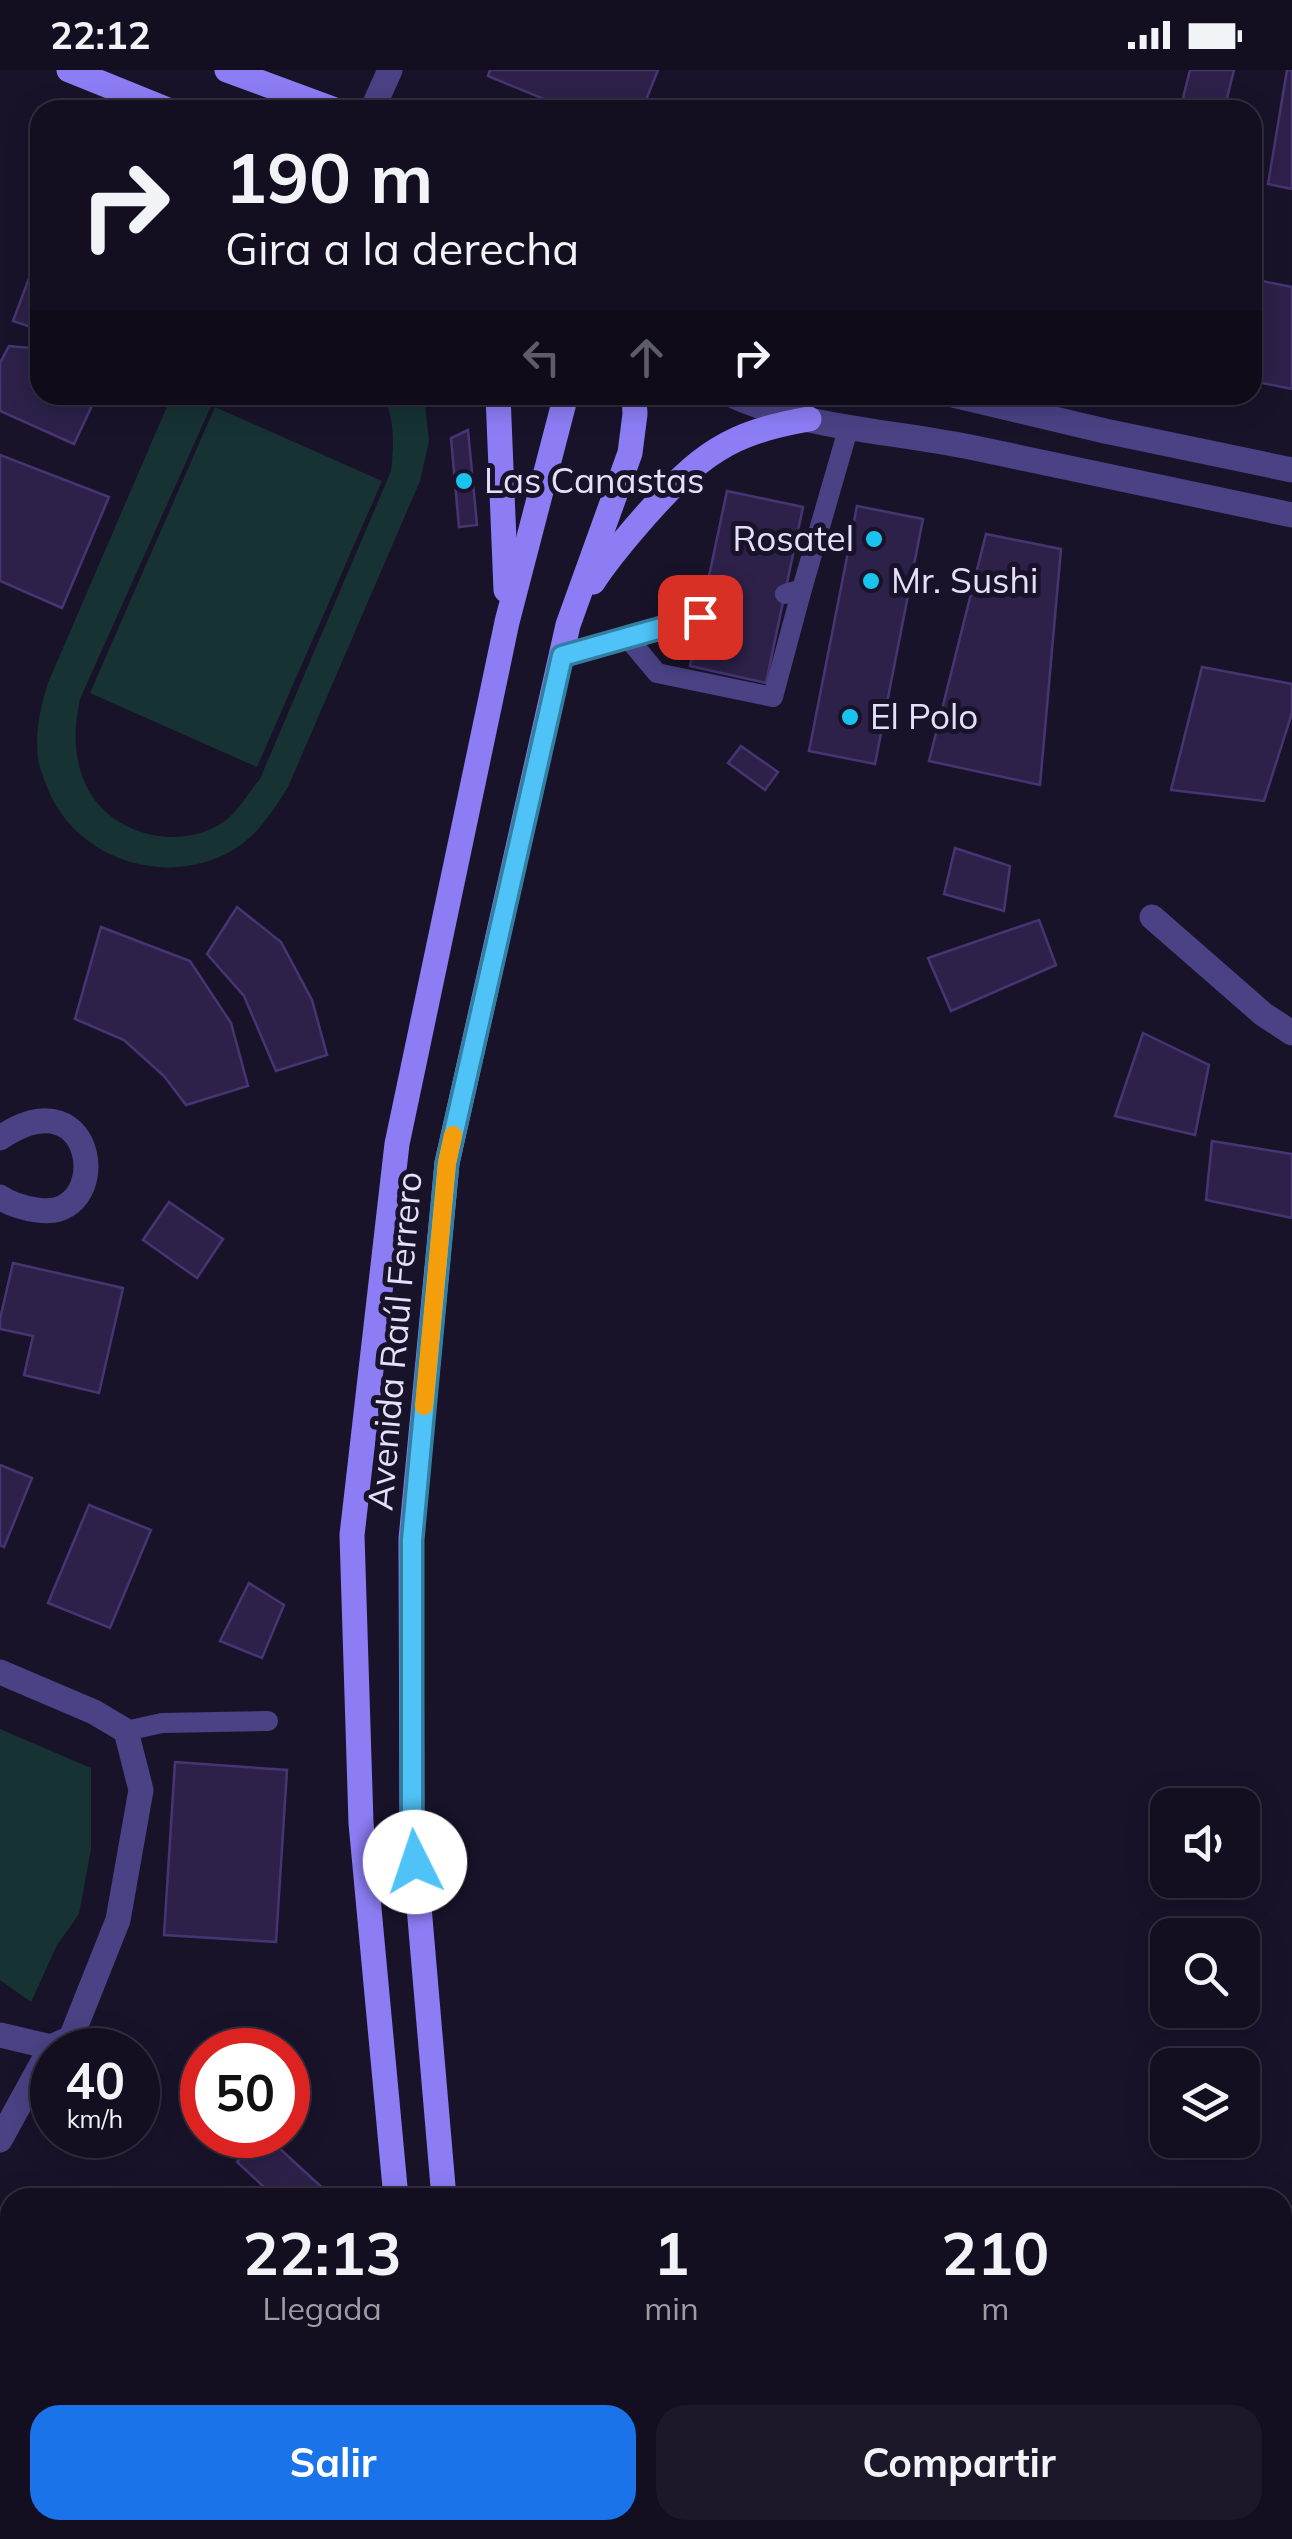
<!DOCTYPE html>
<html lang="es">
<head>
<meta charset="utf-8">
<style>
  body { margin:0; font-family:Mulish,sans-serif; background:#1c1729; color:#f1f3f6; height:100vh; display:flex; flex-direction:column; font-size:38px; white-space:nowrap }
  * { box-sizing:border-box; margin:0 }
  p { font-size:32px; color:#9d9ca5 }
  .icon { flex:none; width:55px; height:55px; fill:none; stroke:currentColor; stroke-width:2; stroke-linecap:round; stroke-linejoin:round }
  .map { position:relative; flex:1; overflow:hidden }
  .sheet { position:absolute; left:0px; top:2118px; width:1292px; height:352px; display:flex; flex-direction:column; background:#130e20; border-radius:30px 30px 0 0; box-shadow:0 5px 25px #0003,0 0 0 2px #322e3e }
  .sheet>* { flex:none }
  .hud { position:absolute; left:30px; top:30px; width:1232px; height:305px; border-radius:30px; box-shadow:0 5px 25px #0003,0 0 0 2px #322e3e; background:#130e20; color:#f1f3f6; overflow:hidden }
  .controls { position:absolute; left:1150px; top:1718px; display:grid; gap:20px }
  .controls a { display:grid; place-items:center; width:110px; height:110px; border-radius:20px; background:#130e20; box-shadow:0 5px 25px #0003,0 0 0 2px #322e3e; font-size:50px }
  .speed { position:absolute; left:30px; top:1958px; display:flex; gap:20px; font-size:50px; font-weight:700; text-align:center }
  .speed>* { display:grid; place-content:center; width:130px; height:130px; border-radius:50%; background:#130e20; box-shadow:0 5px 25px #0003,0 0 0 2px #322e3e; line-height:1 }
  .speed small { font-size:25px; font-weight:400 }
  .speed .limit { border:15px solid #d22; background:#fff; color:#111 }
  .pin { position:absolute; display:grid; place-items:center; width:85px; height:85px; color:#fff; margin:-42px; border-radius:20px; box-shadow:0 5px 15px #0006 }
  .me { position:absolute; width:110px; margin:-55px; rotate:356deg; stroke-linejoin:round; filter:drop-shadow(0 0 8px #0008) }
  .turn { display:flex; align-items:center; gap:35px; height:210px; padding:0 30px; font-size:45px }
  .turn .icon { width:130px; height:130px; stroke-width:2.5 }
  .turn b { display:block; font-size:70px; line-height:85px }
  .lanes { display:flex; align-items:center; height:95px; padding:0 30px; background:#0003; justify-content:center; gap:50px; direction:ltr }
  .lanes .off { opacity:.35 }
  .eta { display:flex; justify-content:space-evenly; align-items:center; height:170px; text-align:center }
  .eta b { font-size:60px; font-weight:700; line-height:70px }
  .primary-button { display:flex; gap:20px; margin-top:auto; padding:20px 30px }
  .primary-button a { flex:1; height:115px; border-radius:30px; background:#1a73e8; color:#fff; font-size:40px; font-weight:700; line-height:115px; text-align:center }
  .primary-button a+a { background:#1c1729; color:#f1f3f6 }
  .status { display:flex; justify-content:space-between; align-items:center; height:70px; padding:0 50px; background:#130e20; direction:ltr }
  .status svg { height:28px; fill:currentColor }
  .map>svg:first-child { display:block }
  .green { fill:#173233 }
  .building { fill:#2d2149; stroke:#473573; stroke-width:2.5 }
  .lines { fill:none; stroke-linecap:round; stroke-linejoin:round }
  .service { stroke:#4b4285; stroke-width:20 }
  .minor { stroke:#4b4285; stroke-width:25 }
  .tertiary { stroke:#4b4285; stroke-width:25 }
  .secondary { stroke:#8c7df5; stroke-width:25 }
  .route-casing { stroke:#337fa1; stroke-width:25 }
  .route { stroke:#4fc3f7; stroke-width:18 }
  .slow { stroke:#f59e0b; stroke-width:18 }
  .poi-dot { fill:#1ac3ed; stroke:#19132a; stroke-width:4 }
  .labels { text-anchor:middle; stroke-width:10; stroke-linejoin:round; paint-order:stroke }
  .poi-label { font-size:35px; fill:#e5dffc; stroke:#19132a; text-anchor:start }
  .street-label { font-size:35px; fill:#e5dffc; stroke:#19132a }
</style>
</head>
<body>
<div class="status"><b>22:12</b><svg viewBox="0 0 49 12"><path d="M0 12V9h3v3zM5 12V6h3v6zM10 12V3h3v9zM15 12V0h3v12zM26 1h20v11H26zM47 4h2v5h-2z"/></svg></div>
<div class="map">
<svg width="1292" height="2469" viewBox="0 0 1292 2469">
  <rect width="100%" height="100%" fill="#19132a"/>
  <g class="green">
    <path d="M172,325h44l-136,304c-6,29 -7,56 5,84 22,52 95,70 140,38 13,-10 24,-29 35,-42l131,-308c3,-26 4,-52 -8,-76h41l5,46 -9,40 -132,306c-15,24 -30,48 -55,63 -66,39 -158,10 -186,-63 -3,-9 -8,-19 -9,-29 -3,-27 2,-49 10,-75z"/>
    <path d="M215,337l167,74 -125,286 -167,-74z"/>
    <path d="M0,1659l91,39v81l-12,65 -22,31 -26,57 -31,-22z"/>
    <path d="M270,2460h133l1,9h-140z"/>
  </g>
  <g class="building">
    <path d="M490,0h168l-16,40h-88l2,-6 -68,-28z"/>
    <path d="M1190,0h44l-10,40h-44z"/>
    <path d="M1287,0h5v119l-24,-5z"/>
    <path d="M40,179v81l-27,-9z"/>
    <path d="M1252,209l40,8v102l-40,-8z"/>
    <path d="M9,276l31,3v46h57l-23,49 -74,-33v-48z"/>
    <path d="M468,360l9,95 -18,2 -8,-89z"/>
    <path d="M0,385l109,42 -47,111 -62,-27z"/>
    <path d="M727,421l76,16 -37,176 -76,-17z"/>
    <path d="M857,436l66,13 -48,245 -66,-13z"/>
    <path d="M986,464l75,15 -21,236 -111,-24z"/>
    <path d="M1202,597l90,17v29l-28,88 -93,-11z"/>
    <path d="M741,676l37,26 -13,18 -37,-27z"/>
    <path d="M955,778l55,18 -6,45 -60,-17z"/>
    <path d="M237,837l44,35 31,58 15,55 -51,16 -32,-75 -37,-42z"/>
    <path d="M1039,850l17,45 -105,46 -23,-53z"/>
    <path d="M101,857l89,34 41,62 17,63 -62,19 -22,-29 -40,-36 -49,-21z"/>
    <path d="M1143,963l66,32 -14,70 -80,-19z"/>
    <path d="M1212,1071l80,13v64l-86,-18z"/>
    <path d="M169,1132l54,37 -26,39 -54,-38z"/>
    <path d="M13,1193l110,25 -24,105 -75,-18 9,-39 -33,-7v-10z"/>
    <path d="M0,1395l32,13 -28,69 -4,-2z"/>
    <path d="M89,1435l62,25 -41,98 -62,-25z"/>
    <path d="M249,1513l35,22 -22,53 -42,-17z"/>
    <path d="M175,1692l112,8 -11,172 -112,-7z"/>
    <path d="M262,2065h3l63,58 -4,5h-48l-39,-36z"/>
  </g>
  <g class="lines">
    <g class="service">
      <path d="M785,524l17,-5 47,-163"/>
      <path d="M627,567l30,36 116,24 29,-108"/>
      <path d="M562,585l138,-38"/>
      <path d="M126,1661l36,-8 106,-2"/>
    </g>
    <g class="minor">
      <path d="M372,40l18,-40"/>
      <path d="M1152,847l111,97 29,19"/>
      <path d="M0,1068c99,-67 114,85 37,72 -13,-2 -26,-5 -37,-13"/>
      <path d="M0,1602l94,40 32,19 15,59 -23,130 -47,118 -20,9 -51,-12"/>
      <path d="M0,2070l51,-93"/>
      <path d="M232,2469l5,-9"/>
    </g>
    <g class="tertiary">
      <path d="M731,325c72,33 161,36 239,52 107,22 214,46 322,68"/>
      <path d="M953,325l152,36 187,39"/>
    </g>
    <g class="secondary">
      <path d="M69,0l99,40"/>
      <path d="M227,0l108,40"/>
      <path d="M498,325l8,195"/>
      <path d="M593,512c16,-25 34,-45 53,-67 54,-60 82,-82 163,-96"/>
      <path d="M396,2128l-35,-375 -9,-288 45,-391 110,-522 59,-227"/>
      <path d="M444,2128l-32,-373 -1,-286 36,-376 121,-538 62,-172 5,-39 -1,-19"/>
      <path d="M438,2460l2,9"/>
      <path d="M486,2460l1,9"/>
    </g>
  </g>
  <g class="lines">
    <g class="route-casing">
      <path id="route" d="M415,1792l-3,-38v-284l35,-377 115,-507 138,-39"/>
    </g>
    <use href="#route" class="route"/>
    <path class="slow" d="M424,1336l23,-243 6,-28"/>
  </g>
  <g class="poi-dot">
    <circle cx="464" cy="411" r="10"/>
    <circle cx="874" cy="469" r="10"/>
    <circle cx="871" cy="511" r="10"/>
    <circle cx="850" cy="647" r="10"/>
  </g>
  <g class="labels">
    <g class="poi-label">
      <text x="484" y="423">Las Canastas</text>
      <text x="854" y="481" text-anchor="end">Rosatel</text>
      <text x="891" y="523">Mr. Sushi</text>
      <text x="870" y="659">El Polo</text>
    </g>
    <g class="street-label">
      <text transform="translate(395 1271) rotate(-85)" y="12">Avenida Raúl Ferrero</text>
    </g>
  </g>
</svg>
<div class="controls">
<a><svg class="icon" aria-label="sound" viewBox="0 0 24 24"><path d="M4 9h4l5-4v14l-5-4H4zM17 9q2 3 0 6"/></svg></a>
<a><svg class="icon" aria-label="search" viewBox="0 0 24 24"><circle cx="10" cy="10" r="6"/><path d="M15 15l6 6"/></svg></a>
<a><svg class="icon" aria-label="layers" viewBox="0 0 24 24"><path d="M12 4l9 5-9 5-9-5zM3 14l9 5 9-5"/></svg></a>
</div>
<div class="speed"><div>40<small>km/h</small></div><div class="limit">50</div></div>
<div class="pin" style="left:700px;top:547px;background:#d93025"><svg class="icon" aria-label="arrive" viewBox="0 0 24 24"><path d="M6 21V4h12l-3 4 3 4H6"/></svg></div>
<svg class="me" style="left:415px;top:1792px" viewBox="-20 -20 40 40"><circle r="19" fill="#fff"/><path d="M0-13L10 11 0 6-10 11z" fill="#4fc3f7"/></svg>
<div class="hud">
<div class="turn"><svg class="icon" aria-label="right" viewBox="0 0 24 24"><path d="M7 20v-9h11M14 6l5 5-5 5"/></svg><div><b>190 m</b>Gira a la derecha</div></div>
<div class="lanes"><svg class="icon off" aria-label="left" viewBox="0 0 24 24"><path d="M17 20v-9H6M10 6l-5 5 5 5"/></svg><svg class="icon off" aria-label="ahead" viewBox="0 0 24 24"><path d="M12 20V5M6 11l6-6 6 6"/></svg><svg class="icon" aria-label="right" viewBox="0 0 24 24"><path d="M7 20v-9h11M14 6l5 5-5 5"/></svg></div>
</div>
<section class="sheet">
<div class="eta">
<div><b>22:13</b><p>Llegada</p></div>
<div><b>1</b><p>min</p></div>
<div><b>210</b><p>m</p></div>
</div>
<div class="primary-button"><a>Salir</a><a>Compartir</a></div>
</section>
</div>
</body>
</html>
